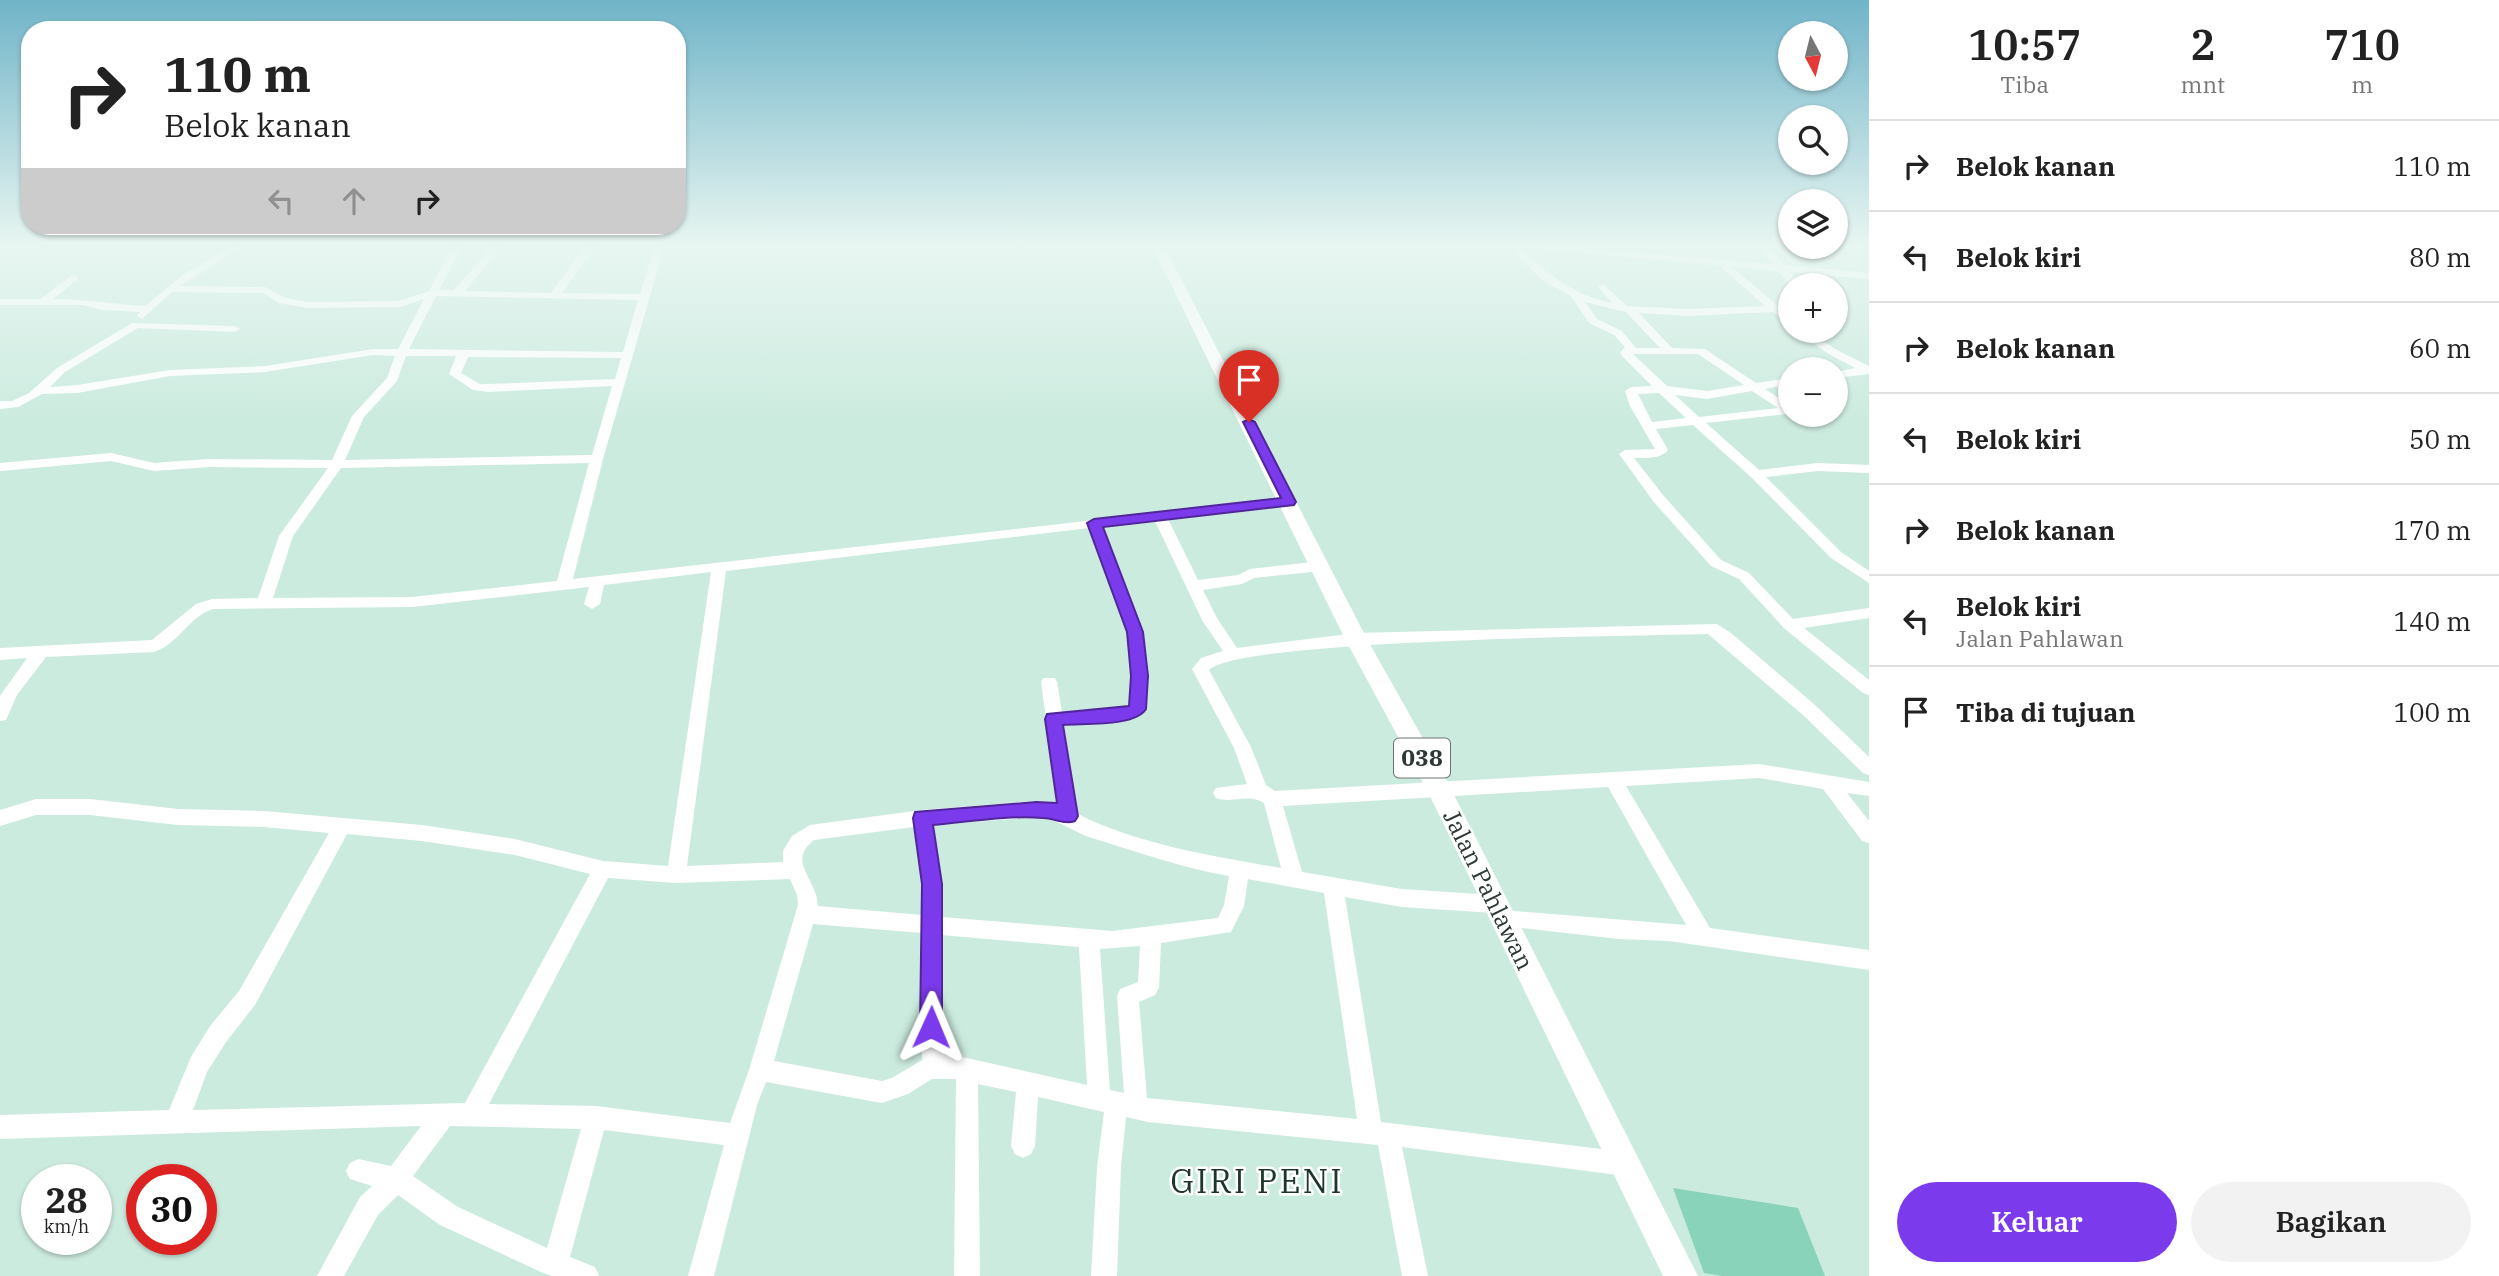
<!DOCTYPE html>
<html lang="id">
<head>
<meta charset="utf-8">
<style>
  body { margin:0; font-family:"IBM Plex Serif",serif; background:#f2f2f2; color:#222; height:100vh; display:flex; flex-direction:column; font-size:26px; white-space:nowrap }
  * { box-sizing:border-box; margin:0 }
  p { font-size:23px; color:#767676 }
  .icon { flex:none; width:38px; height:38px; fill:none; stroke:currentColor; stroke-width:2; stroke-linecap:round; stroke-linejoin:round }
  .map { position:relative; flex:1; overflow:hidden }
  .sheet { display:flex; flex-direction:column; background:#fff; width:630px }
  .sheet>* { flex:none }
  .banner { position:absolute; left:21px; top:21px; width:665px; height:214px; border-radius:28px; box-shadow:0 2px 5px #0004; background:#fff; color:#222; overflow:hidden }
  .needle { width:46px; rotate:173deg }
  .buttons { position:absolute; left:1778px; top:21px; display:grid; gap:14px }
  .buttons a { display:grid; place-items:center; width:70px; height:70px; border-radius:50%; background:#fff; box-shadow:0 2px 5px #0004; font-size:35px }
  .speed { position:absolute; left:21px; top:1164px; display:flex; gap:14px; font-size:35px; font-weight:700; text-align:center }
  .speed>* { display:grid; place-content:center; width:91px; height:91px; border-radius:50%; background:#fff; box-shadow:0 2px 5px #0004; line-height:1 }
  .speed small { font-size:18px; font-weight:400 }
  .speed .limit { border:10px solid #d22; background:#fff; color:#111 }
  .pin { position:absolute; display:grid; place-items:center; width:60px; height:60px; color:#fff; margin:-72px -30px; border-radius:50% 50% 50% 0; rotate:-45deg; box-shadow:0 0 7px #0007 }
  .pin .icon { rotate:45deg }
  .me { position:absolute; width:77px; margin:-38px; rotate:1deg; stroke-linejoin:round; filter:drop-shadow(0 0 5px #0008) }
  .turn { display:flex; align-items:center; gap:24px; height:147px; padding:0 28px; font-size:32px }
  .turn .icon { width:91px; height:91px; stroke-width:2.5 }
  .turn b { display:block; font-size:49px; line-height:60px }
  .lanes { display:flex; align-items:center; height:66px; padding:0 28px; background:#0003; justify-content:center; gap:35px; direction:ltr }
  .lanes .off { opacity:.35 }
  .eta { display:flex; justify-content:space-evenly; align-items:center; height:119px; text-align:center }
  .eta b { font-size:42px; font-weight:600; line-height:49px }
  .button { display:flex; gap:14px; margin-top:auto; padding:14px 28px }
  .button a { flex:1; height:80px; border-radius:42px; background:#7c3aed; color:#fff; font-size:28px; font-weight:600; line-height:80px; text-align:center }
  .button a+a { background:#f2f2f2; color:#222 }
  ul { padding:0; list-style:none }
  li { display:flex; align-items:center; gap:21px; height:91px; padding:0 28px; border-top:2px solid #e0e0e0 }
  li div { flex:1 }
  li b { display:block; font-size:26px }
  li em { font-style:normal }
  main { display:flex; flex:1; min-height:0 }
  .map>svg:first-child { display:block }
  .green { fill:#88d3ba }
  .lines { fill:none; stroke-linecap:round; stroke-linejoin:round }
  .minor { fill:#fff; fill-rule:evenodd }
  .major { fill:#fff; fill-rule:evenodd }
  .route { fill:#7c3aed; stroke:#51269a; stroke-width:2 }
  .labels { text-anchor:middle; stroke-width:5; stroke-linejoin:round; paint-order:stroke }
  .shield { fill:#fff; stroke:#6c7472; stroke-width:2 }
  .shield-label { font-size:23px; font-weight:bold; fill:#2d3935 }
  .street-label { font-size:24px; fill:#2d3935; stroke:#fff }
  .near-quarter-label { font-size:33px; letter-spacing:2px; fill:#1c352d; stroke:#fff }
</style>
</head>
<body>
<main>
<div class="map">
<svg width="1869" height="1276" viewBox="0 0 1869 1276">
  <rect width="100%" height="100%" fill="#ccebdf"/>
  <path class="green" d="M1673,1188l125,20 27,68h-103l-18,-3z"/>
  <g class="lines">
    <g class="minor">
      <path d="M234,244h12l-66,42 85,1 21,11 22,4 91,-1 30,-10 24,-47h10l-24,46h15l40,-46h10l-39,47 86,2 36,-49h10l-35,49 78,1 15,-50h10l-62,215 -30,120 716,-81 5,1 2,3 -2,3 -126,14 30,61 40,-5 12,-6 71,-8 7,5 -7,5 -67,7 -12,6 -39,6 14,28 20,30 119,-15 361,-9 14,9 84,72 54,52v18l-6,-2 -60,-58 -95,-81c-69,2 -468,5 -499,36l42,77 15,38 9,6 484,-27 110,18v14l-22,-3 22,28v22l-7,-2 -39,-52 -64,-11 -133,8 84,142 159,22v20l-200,-29 -50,-2 -124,-14 -3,-6 3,-6 7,-3 184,15 -78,-138 -325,19 19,66 100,17 92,6 7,3 3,6 -3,6 -7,3 -92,-6 -57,-10 36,225 244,30 8,4 4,8 -4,8 -8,4 -223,-29 26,129h-26l-24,-131 -230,-23 -22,-5 -5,50 -4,109h-26l6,-109 7,-55 -66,-15 -3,49 -4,8 -8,4 -8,-4 -4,-8 5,-54 -38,-8 2,192h-26l2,-197h-24l-24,15 -26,9 -116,-21 -9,23 -43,171h-26l36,-131 -120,-15 -34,127 25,10 4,9h-47l-11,-4 -101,-47 -42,-30 -20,20 -34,61h-27l43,-79 12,-11 -22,-7 -4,-8 4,-8 8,-4 33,7 30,-40 -421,13v-24l169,-5 22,-53 19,-31 29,-35 90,-158 -65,-6 -86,-2 -88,-10h-54l-36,11v-16l36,-11h54l88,10 86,2 158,14 93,14 88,22 65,5 43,-294 -107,13 -4,19 -8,5 -8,-5 5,-17 -177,20 -199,2c-25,8 -34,35 -59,43l-108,5 -29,38 -11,25 -6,1v-25l27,-38 -27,2v-12l152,-8 44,-36 16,-5 46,-1 21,-62 49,-68 -119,-1 -55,4 -43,-10 -111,10v-8l111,-10 43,10 55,-4 123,1 20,-44 35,-38 8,-22 -22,-1 -108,17 -95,4 -93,17 -35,1 -24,13 -18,2v-8h12l17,-8 28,-25 75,-45 103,3 5,3 -5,3 -97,-4 -73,44 -15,15 27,-2 93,-15 95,-4 108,-17h25l26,-50 -24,8 -92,1 -29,-5 -16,-10 -91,-1 -30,27 -5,-3 3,-4 -38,-2 -20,-5h-82v-6h40l33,-24 4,1v4l-24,19c31,0 61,5 92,7l39,-32zM436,296l202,4 -15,52 -214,-3zM406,356h50l-7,18 24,16 15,2 124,-6 -20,69 -247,5 19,-43 33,-36zM468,357l153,1 -6,21 -127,5h-8l-19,-11zM589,463l-32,118 -145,16 -139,1 20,-62 48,-68zM1155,521l47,99 21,31 -22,7 -9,11 42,79 13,36 -31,4 -3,5 3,5c16,6 33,-5 48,5l17,65c-64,-11 -145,-24 -203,-54l-14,-89c20,-2 71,2 82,-16l1,-33 -4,-44 -41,-106zM1089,528l38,104 4,44 -1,30 -68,6 -5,-30 -2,-4h-12l-2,4 17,122 -22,-3 -114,9 -112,15 -18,11 -9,15v11l-96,4 39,-295zM1036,817c23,2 35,14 56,21 45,14 91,30 137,38l-5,29 -6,13 -106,13 -170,-14v-33l-10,-59zM914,827l8,57v31l-104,-9c-1,-28 -32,-44 -4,-66zM347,834l75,7 93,14 75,19 -125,229 -272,7 14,-38 19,-30 29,-37zM608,878l68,5 114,-4 7,16 1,10 -49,165 -19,53 -134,-17 -107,-2zM1248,879l76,14 33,226 -210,-21 -8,-96 16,-7 4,-7 2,-45 70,-11 13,-26zM813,924l109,9v127l-30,18 -10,3 -108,-20zM942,935l137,12 8,138 -120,-27 -23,-3zM1140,946l-2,36 -18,7 -3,7 7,97 -14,-3 -10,-141zM450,1126l131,3 -34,119 -89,-41 -45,-31z"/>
      <path d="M1507,244h35l231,20 -14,-16 3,-4h10l-3,4 15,17 85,8v6l-79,-7 11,13h-10l-13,-14 -46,-4 58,49v8l-17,-12 -86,4 -48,-3 33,35 33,1 51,34 34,-5v6l-25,5 23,15 2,3 -3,7 -81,9 53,47 59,-7 51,2v8l-51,-2 -52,6 75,75 28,19v12l-38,-25 -80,-81 -58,-52 -37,4 12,21c-8,10 -22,7 -34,8l29,37 58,65 28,13 44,46 76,-11v10l-65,10 65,52v15l-6,-2 -78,-64 -46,-50 -28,-13 -58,-65 -34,-47 6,-4 30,-1 -25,-43 -5,-15 6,-4 21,-1 -28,-28 -4,-5 5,-6 -11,-12 -25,-12 -18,-27 -29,-16zM1521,248l198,17 46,41 -78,3 -60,-3 -24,-22 -5,3 14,16c-38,-8 -65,-28 -91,-55zM1585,302l41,10 34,36h-24l-14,-17 -25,-12zM1633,354h65l46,31 -37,6 -40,-5zM1752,391l26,17 -79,9 -24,-22 32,4zM1659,393l27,25 -34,4 -14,-28z"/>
      <path d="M1797,331h12l26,18 34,17v8l-33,4v-6l19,-4 -28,-15z"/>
    </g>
    <path class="major" d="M1151,244h12l204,395 81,144 250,493h-35l-234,-482 -84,-155z"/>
  </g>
  <linearGradient id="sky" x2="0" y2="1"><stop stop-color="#70b4c8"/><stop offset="0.58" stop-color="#e8f6f1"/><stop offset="1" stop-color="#e8f6f1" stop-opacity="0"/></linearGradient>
  <rect width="1869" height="422" fill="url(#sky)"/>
  <path class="route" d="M1249,419l6,3 41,80 -2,3 -191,22 40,105 5,44 -2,33c-11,18 -62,14 -83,16l15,91 -3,5c-10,4 -21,-3 -32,-3 -36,-3 -74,4 -110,7l9,59v143l-3,7 -8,3 -8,-3 -3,-7 2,-143 -9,-66 2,-6 121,-10 21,1 -12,-84 2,-5 82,-8 2,-30 -4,-44 -40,-109 7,-4 187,-21 -38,-76z"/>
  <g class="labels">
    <rect class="shield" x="1394" y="738.5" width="56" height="39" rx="5"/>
    <g class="shield-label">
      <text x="1422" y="766">038</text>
    </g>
    <g class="street-label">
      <text transform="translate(1488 890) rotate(64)" y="8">Jalan Pahlawan</text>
    </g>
    <g class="near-quarter-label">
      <text x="1257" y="1193">GIRI PENI</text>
    </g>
  </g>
</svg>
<div class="buttons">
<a><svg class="needle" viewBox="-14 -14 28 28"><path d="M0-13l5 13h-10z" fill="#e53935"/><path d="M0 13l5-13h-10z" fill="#767676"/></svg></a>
<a><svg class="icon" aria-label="search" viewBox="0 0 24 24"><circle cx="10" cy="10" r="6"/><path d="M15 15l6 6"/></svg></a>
<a><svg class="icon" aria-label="layers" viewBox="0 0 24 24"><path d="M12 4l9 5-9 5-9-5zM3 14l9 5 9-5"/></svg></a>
<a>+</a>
<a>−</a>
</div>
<div class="speed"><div>28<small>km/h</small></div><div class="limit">30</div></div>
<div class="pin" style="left:1249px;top:422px;background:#d93025"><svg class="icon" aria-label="arrive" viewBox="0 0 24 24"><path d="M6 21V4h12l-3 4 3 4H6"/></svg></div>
<svg class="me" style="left:931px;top:1027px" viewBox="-20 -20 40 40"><path d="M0-17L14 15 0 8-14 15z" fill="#7c3aed" stroke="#fff" stroke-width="4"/></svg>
<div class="banner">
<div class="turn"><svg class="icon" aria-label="right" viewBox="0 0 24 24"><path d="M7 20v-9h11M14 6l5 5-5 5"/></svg><div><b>110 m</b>Belok kanan</div></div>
<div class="lanes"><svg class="icon off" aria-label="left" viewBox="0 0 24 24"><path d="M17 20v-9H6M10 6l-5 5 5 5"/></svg><svg class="icon off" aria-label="ahead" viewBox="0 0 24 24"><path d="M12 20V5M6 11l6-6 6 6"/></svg><svg class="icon" aria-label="right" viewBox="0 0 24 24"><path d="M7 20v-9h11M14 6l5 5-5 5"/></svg></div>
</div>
</div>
<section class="sheet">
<div class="eta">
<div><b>10:57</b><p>Tiba</p></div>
<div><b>2</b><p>mnt</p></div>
<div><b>710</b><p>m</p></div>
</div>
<ul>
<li><svg class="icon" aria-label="right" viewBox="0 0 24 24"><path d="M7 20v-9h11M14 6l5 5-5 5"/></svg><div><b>Belok kanan</b></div><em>110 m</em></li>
<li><svg class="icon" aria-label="left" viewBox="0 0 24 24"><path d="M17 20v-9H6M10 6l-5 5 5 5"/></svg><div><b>Belok kiri</b></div><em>80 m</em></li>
<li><svg class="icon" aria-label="right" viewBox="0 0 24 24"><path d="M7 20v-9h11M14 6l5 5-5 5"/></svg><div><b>Belok kanan</b></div><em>60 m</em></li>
<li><svg class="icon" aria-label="left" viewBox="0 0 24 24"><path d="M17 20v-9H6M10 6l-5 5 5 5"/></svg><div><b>Belok kiri</b></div><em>50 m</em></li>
<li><svg class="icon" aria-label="right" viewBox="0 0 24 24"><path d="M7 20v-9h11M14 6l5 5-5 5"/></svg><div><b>Belok kanan</b></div><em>170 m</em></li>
<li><svg class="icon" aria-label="left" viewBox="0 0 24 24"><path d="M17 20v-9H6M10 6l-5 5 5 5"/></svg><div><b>Belok kiri</b><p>Jalan Pahlawan</p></div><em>140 m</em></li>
<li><svg class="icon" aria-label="arrive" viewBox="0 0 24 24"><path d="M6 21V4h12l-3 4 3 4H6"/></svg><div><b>Tiba di tujuan</b></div><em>100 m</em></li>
</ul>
<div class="button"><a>Keluar</a><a>Bagikan</a></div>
</section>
</main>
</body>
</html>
